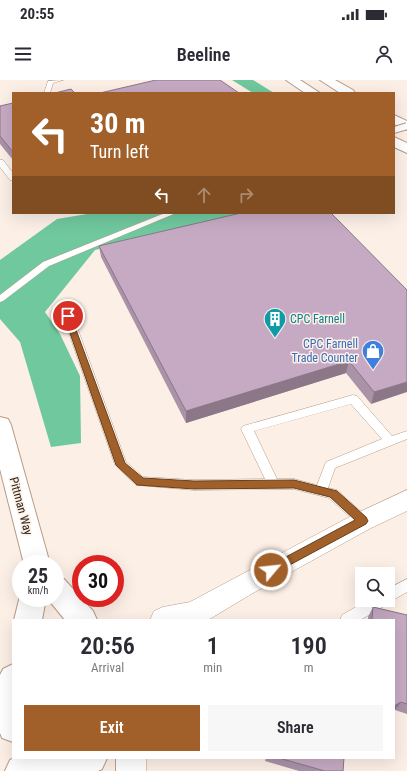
<!DOCTYPE html>
<html lang="en">
<head>
<meta charset="utf-8">
<style>
  body { margin:0; font-family:"Roboto Condensed",sans-serif; background:#f7f7f7; color:#2b2b33; height:100vh; display:flex; flex-direction:column; font-size:15px; white-space:nowrap }
  * { box-sizing:border-box; margin:0 }
  p { font-size:13px; color:#7c7c81 }
  .icon { flex:none; width:22px; height:22px; fill:none; stroke:currentColor; stroke-width:2; stroke-linecap:round; stroke-linejoin:round }
  .map { position:relative; flex:1; overflow:hidden }
  .drawer { position:absolute; left:12px; top:539px; width:383px; height:140px; display:flex; flex-direction:column; background:#fff; border-radius:0px; box-shadow:0 4px 16px #0002 }
  .drawer>* { flex:none }
  .guide { position:absolute; left:12px; top:12px; width:383px; height:122px; border-radius:0px; box-shadow:0 4px 16px #0002; background:#a1602a; color:#fff; overflow:hidden }
  .buttons { position:absolute; left:355px; top:487px; display:grid; gap:8px }
  .buttons a { display:grid; place-items:center; width:40px; height:40px; border-radius:0px; background:#fff; box-shadow:0 4px 16px #0002; font-size:20px }
  .speed { position:absolute; left:12px; top:475px; display:flex; gap:8px; font-size:20px; font-weight:700; text-align:center }
  .speed>* { display:grid; place-content:center; width:52px; height:52px; border-radius:50%; background:#fff; box-shadow:0 4px 16px #0002; line-height:1 }
  .speed small { font-size:10px; font-weight:400 }
  .speed .limit { border:6px solid #d22; background:#fff; color:#111 }
  .pin { position:absolute; display:grid; place-items:center; width:34px; height:34px; color:#fff; margin:-17px; border:2px solid #fff; border-radius:50%; box-shadow:0 1px 4px #0007 }
  .me { position:absolute; width:44px; margin:-22px; rotate:62deg; stroke-linejoin:round; filter:drop-shadow(0 0 3px #0008) }
  .turn { display:flex; align-items:center; gap:14px; height:84px; padding:0 12px; font-size:18px }
  .turn .icon { width:52px; height:52px; stroke-width:2.5 }
  .turn b { display:block; font-size:28px; line-height:34px }
  .lanes { display:flex; align-items:center; height:38px; padding:0 12px; background:#0003; justify-content:center; gap:20px; direction:ltr }
  .lanes .off { opacity:.35 }
  .eta { display:flex; justify-content:space-evenly; align-items:center; height:68px; text-align:center }
  .eta b { font-size:24px; font-weight:600; line-height:28px }
  .primary-button { display:flex; gap:8px; margin-top:auto; padding:8px 12px }
  .primary-button a { flex:1; height:46px; border-radius:0px; background:#a1602a; color:#fff; font-size:16px; font-weight:600; line-height:46px; text-align:center }
  .primary-button a+a { background:#f7f7f7; color:#2b2b33 }
  .status { display:flex; justify-content:space-between; align-items:center; height:28px; padding:0 20px; background:#fff; direction:ltr }
  .status svg { height:11px; fill:currentColor }
  header { display:flex; justify-content:space-between; align-items:center; height:52px; padding:0 12px; background:#fff; font-size:18px; font-weight:600 }
  .map>svg:first-child { display:block }
  .forest { fill:#70c89e }
  .lines { fill:none; stroke-linecap:round; stroke-linejoin:round }
  .service-casing { stroke:#b99b85; stroke-width:1 }
  .minor-casing { stroke:#b99b85; stroke-width:1 }
  .tertiary-casing { stroke:#b99b85; stroke-width:2 }
  .motorway-casing { stroke:#b99b85; stroke-width:2 }
  .service { fill:#fff; fill-rule:evenodd }
  .minor { fill:#fff; fill-rule:evenodd }
  .tertiary { fill:#fff; fill-rule:evenodd }
  .motorway { fill:#fff; fill-rule:evenodd }
  .service-bridge-casing { stroke:#b99b85; stroke-width:8; stroke-linecap:butt }
  .service-bridge { stroke:#fff; stroke-width:6 }
  .wall { fill:#aa92a8 }
  .shaded-wall { fill:#8b7788 }
  .building { fill:#c6aac3; stroke:#8b7788 }
  .route { fill:#a1602a; stroke:#693e1b }
  .labels { text-anchor:middle; stroke-width:3; stroke-linejoin:round; paint-order:stroke }
  .culture-label { font-size:12px; fill:#0d838f; stroke:#fcefe6; text-anchor:start }
  .shop-label { font-size:12px; fill:#366cbe; stroke:#fcefe6; text-anchor:end }
  .street-label { font-size:12px; fill:#2b2017; stroke:#fcefe6 }
</style>
</head>
<body>
<div class="status"><b>20:55</b><svg viewBox="0 0 49 12"><path d="M0 12V9h3v3zM5 12V6h3v6zM10 12V3h3v9zM15 12V0h3v12zM26 1h20v11H26zM47 4h2v5h-2z"/></svg></div>
<header><svg class="icon" aria-label="menu" viewBox="0 0 24 24"><path d="M4 6h16M4 12h16M4 18h16"/></svg>Beeline<svg class="icon" aria-label="person" viewBox="0 0 24 24"><circle cx="12" cy="8" r="4"/><path d="M4 21q1-7 8-7t8 7"/></svg></header>
<div class="map">
<svg width="407" height="691" viewBox="0 0 407 691">
  <rect width="100%" height="100%" fill="#fcefe6"/>
  <g class="forest">
    <path d="M232,0h21l21,13h-21z"/>
    <path d="M93,133h159l-157,37 -50,62 15,22 20,42 1,67 -30,4 -31,-105 -20,-23v-59l57,-41z"/>
  </g>
  <g class="lines">
    <g class="service-casing">
      <g id="service">
        <path d="M63,0l-10,3 -3,10h-6l4,-12z"/>
        <path d="M0,80h3l10,13v7h-3l-10,-13z"/>
        <path d="M165,133h11l-127,53 -46,35 -3,1v-7l43,-33z"/>
        <path d="M68,233l5,3 53,146 17,15 51,3 71,-1 -24,-50 2,-3 110,-31 4,1 35,40 15,-5v8l-72,29 -7,20 9,2 30,27 2,4 -2,4 -4,1 -4,-1 -30,-27 -35,-9 -100,1 -58,-5 -21,-20 -52,-149zM351,324l31,35 -56,23 -9,23 -23,-6h-17l-23,-48z"/>
        <path d="M407,499v13l-14,8 -6,2 -1,3 -26,15h-20l2,-5 26,-15h20v-11z"/>
      </g>
    </g>
    <g class="minor-casing">
      <g id="minor">
        <path d="M407,410v21l-36,17 -118,65 -45,27h-58l4,-9 9,-4 27,-5 165,-88z"/>
        <rect x="116" y="678" width="30" height="13"/>
      </g>
    </g>
    <g class="tertiary-casing">
      <g id="tertiary">
        <path d="M0,337l8,2 3,6 39,139h-26l-24,-95z"/>
        <path d="M55,495l9,4 29,32 4,9h-32l-18,-22h8z"/>
        <path d="M21,512v6h25l-4,22h-28z"/>
        <path d="M13,584v78l-11,-4 -2,-5v-58l3,-6z"/>
        <path d="M14,678h93l-5,11 -4,2h-93l5,-11z"/>
      </g>
    </g>
    <g class="motorway-casing">
      <g id="motorway">
        <path d="M286,0h14l20,13h-15z"/>
        <path d="M320,0h15l18,10 2,3h-15z"/>
        <path d="M394,35l13,6v9l-13,-6z"/>
        <path d="M394,57l13,6v10l-13,-6z"/>
      </g>
    </g>
    <use href="#service" class="service"/>
    <use href="#minor" class="minor"/>
    <use href="#tertiary" class="tertiary"/>
    <use href="#motorway" class="motorway"/>
    <g class="service-bridge-casing">
      <path id="service-bridge" d="M394,50l13,-4"/>
    </g>
    <use href="#service-bridge" class="service-bridge"/>
  </g>
  <g class="wall">
    <path d="M13,23v57l-13,-16v-38z"/>
    <path d="M99,166l308,44 -36,114 -25,-31 -160,50 -85,-166z"/>
    <path d="M373,527l34,8v99l-12,-4 -1,-90h-26v-3z"/>
    <path d="M266,678h78l-1,13h-44l-34,-10z"/>
  </g>
  <g class="shaded-wall">
    <path d="M349,281l-3,12 -160,50v-12z"/>
    <path d="M407,302v10l-36,12 3,-12z"/>
    <path d="M401,622l-6,8 -1,1v-5z"/>
  </g>
  <g class="building">
    <path d="M156,0h64l19,13h-139z"/>
    <path d="M71,9l4,4h-20z"/>
    <path d="M13,23v49l-13,-16v-30z"/>
    <path d="M241,133h90l76,77v92l-33,10 -25,-31 -163,50 -87,-165z"/>
    <path d="M373,527l34,8v89l-6,-2 -7,4v-86h-22z"/>
    <path d="M279,678h65l-1,13h-18z"/>
  </g>
  <path class="route" d="M65,234h5l1,2 54,147 18,15 51,3 100,-1 43,11 29,26 2,4 -2,3 -95,51 -4,-1 -2,-4 2,-3 88,-47 -25,-23 -36,-9 -100,1 -57,-4 -21,-20 -52,-149z"/>
  <defs>
    <g id="building-pin" transform="scale(1.15)"><path d="M0 17L-7.5 6A9.5 9.5 0 1 1 7.5 6Z" fill="#0f9aa8" stroke="#fcefe6"/><path d="M-4-6H4V6H1V3H-1V6H-4ZM-2.5-4.3h1.7v1.8h-1.7ZM.8-4.3h1.7v1.8H.8ZM-2.5-1h1.7V.8h-1.7ZM.8-1h1.7V.8H.8Z" fill="#fff"/></g>
    <g id="shop-pin" transform="scale(1.15)"><path d="M0 17L-7.5 6A9.5 9.5 0 1 1 7.5 6Z" fill="#3f7fe0" stroke="#fcefe6"/><path d="M-5-2.5h2.3a2.7 3.5 0 0 1 5.4 0H5L5.5 6h-11ZM-1.5-2.5h3a1.5 2.3 0 0 0-3 0Z" fill="#fff"/></g>
  </defs>
  <g fill-rule="evenodd">
    <use href="#building-pin" x="275" y="239"/>
    <use href="#shop-pin" x="373" y="271"/>
  </g>
  <g class="labels">
    <g class="culture-label">
      <text x="290" y="243">CPC Farnell</text>
    </g>
    <g class="shop-label">
      <text x="358" y="268">CPC Farnell<tspan x="358" dy="14">Trade Counter</tspan></text>
    </g>
    <g class="street-label">
      <text transform="translate(21 426) rotate(75)" y="4">Pittman Way</text>
    </g>
  </g>
</svg>
<div class="buttons">
<a><svg class="icon" aria-label="search" viewBox="0 0 24 24"><circle cx="10" cy="10" r="6"/><path d="M15 15l6 6"/></svg></a>
</div>
<div class="speed"><div>25<small>km/h</small></div><div class="limit">30</div></div>
<div class="pin" style="left:68px;top:236px;background:#d93025"><svg class="icon" aria-label="arrive" viewBox="0 0 24 24"><path d="M6 21V4h12l-3 4 3 4H6"/></svg></div>
<svg class="me" style="left:271px;top:490px" viewBox="-20 -20 40 40"><circle r="17" fill="#a1602a" stroke="#fff" stroke-width="3"/><path d="M0-11L8 9 0 5-8 9z" fill="#fff"/></svg>
<div class="guide">
<div class="turn"><svg class="icon" aria-label="left" viewBox="0 0 24 24"><path d="M17 20v-9H6M10 6l-5 5 5 5"/></svg><div><b>30 m</b>Turn left</div></div>
<div class="lanes"><svg class="icon" aria-label="left" viewBox="0 0 24 24"><path d="M17 20v-9H6M10 6l-5 5 5 5"/></svg><svg class="icon off" aria-label="ahead" viewBox="0 0 24 24"><path d="M12 20V5M6 11l6-6 6 6"/></svg><svg class="icon off" aria-label="right" viewBox="0 0 24 24"><path d="M7 20v-9h11M14 6l5 5-5 5"/></svg></div>
</div>
<section class="drawer">
<div class="eta">
<div><b>20:56</b><p>Arrival</p></div>
<div><b>1</b><p>min</p></div>
<div><b>190</b><p>m</p></div>
</div>
<div class="primary-button"><a>Exit</a><a>Share</a></div>
</section>
</div>
</body>
</html>
